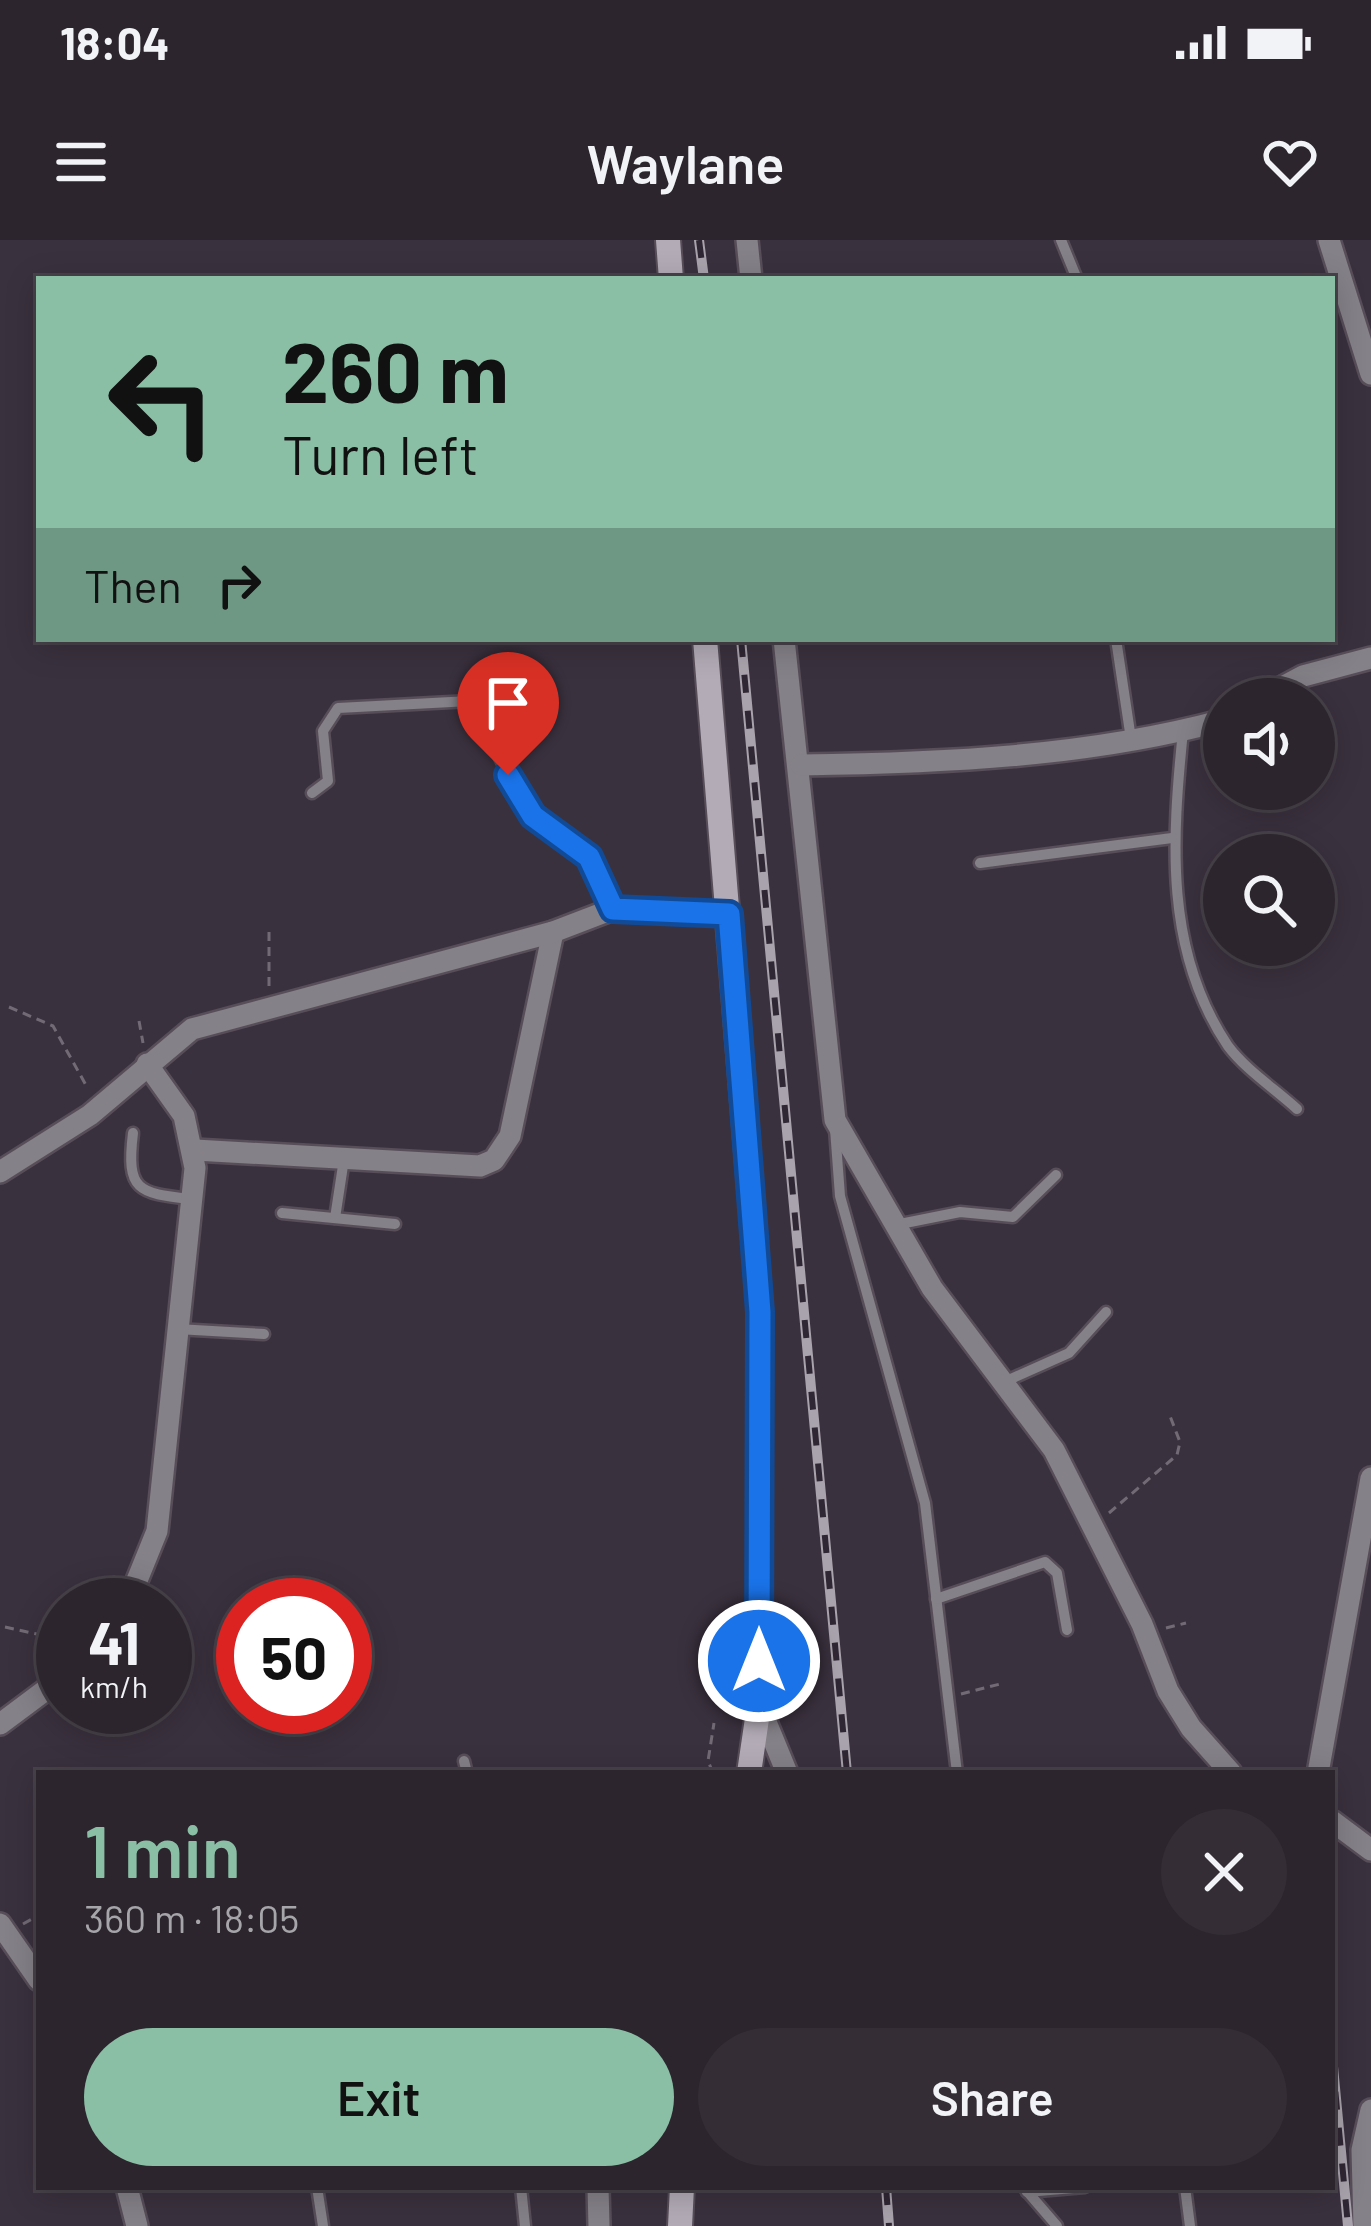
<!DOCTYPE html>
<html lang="en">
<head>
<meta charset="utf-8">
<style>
  body { margin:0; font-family:Barlow,sans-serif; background:#342d36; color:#f1f3f6; height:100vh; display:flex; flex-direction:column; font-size:45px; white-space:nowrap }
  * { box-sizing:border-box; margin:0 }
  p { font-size:39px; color:#a6a5aa }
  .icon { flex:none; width:66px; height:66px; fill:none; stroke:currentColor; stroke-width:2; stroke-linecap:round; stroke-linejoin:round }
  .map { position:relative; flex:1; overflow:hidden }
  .panel { position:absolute; left:36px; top:1530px; width:1299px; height:420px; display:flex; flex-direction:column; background:#2c252e; border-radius:0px; box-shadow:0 6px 30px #0003,0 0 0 3px #48424a }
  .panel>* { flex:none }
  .banner { position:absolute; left:36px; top:36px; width:1299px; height:366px; border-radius:0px; box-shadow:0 6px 30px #0003,0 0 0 3px #48424a; background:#8abfa5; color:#111; overflow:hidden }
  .fabs { position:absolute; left:1203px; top:438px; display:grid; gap:24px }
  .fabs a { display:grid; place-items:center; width:132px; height:132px; border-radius:50%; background:#2c252e; box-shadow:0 6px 30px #0003,0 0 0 3px #48424a; font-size:60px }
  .speed { position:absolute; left:36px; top:1338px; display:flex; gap:24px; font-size:60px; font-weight:700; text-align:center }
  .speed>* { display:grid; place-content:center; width:156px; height:156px; border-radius:50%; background:#2c252e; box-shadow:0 6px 30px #0003,0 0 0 3px #48424a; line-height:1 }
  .speed small { font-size:30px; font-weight:400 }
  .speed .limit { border:18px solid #d22; background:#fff; color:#111 }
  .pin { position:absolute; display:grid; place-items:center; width:102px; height:102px; color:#fff; margin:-123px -51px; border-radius:50% 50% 50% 0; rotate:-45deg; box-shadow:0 0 12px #0007 }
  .pin .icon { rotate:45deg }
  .me { position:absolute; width:132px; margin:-66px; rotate:0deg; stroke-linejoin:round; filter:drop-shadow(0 0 9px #0008) }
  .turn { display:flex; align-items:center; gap:42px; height:252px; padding:0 48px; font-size:54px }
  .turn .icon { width:156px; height:156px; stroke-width:2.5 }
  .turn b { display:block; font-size:84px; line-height:102px }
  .then { display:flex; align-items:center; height:114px; padding:0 48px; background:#0003; gap:24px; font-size:45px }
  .round { display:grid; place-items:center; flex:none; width:126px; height:126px; border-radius:63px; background:#342d36 }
  .headline { display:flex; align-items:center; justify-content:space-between; height:204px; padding:0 48px }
  h1 { font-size:72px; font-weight:600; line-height:90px; color:#8abfa5 }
  .cta { display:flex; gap:24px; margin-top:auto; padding:24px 48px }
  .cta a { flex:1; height:138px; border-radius:72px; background:#8abfa5; color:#111; font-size:48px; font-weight:600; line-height:138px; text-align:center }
  .cta a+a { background:#342d36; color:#f1f3f6 }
  .status { display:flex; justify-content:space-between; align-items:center; height:84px; padding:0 60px; background:#2c252e; direction:ltr }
  .status svg { height:33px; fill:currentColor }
  header { display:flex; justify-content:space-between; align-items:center; height:156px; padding:0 48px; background:#2c252e; font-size:54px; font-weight:600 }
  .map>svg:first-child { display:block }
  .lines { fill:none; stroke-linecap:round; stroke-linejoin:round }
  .service-casing { stroke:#574e5a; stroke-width:15 }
  .minor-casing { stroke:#574e5a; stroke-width:26 }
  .secondary-casing { stroke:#574e5a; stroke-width:28 }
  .path { stroke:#726b76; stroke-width:3; stroke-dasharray:9 6; stroke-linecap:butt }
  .service { stroke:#858188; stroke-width:10 }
  .minor { stroke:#858188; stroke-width:21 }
  .secondary { stroke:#b3acb7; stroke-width:24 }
  .rail-casing { stroke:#a9a3ad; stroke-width:10 }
  .rail { stroke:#302734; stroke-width:6; stroke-dasharray:18; stroke-linecap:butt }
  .route-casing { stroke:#114b97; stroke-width:30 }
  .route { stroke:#1a73e8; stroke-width:21 }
</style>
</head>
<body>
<div class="status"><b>18:04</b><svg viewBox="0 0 49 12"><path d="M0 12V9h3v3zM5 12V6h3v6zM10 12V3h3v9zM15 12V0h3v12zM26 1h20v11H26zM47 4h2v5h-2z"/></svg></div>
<header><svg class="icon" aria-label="menu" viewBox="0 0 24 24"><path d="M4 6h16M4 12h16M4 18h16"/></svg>Waylane<svg class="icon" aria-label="heart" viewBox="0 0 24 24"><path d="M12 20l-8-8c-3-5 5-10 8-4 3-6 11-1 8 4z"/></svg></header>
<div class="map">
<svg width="1371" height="1986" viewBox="0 0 1371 1986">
  <rect width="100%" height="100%" fill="#3a313e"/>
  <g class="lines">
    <g class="service-casing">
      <g id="service">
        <path d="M1061,0l16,39"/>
        <path d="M1116,399l15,100"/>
        <path d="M1183,491c-11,108 -19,220 45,315 17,23 47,43 69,63"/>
        <path d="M312,553l16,-12 -5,-50 15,-23 132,-7 16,11 9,36 27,53 66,56 25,52"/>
        <path d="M980,623l192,-25"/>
        <path d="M835,889l5,67 85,307 32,270"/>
        <path d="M133,893c-7,58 5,60 57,66"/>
        <path d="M282,973l113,11"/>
        <path d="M335,978l9,-59"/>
        <path d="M895,985l65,-13 53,5 43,-42"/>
        <path d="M177,1089l87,5"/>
        <path d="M1004,1142l65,-29 37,-41"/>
        <path d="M936,1359l109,-37 12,11 10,57"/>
        <path d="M464,1521l3,12"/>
        <path d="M317,1947l6,39"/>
        <path d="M521,1947l4,39"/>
        <path d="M1185,1947l5,39"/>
        <path d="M1026,1950l31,36"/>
        <path d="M1027,1952l58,-5"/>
      </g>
    </g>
    <g class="minor-casing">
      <g id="minor">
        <path d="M747,0l4,39"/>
        <path d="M1329,0l42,134"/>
        <path d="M784,399l51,481 97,168 122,162 88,174 26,67 23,37 40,45"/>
        <path d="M1260,459l43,-23 68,-18"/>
        <path d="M801,525c140,-2 286,-8 423,-45"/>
        <path d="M195,910l285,16 14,-6 16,-24 43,-204"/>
        <path d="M0,932l90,-57 102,-86 361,-97 60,-23 116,5"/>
        <path d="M127,1365l30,-74 38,-363 -11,-52 -37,-52"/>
        <path d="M759,1465l28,68"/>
        <path d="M0,1484l63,-47"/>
        <path d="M1318,1533l53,-295"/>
        <path d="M1332,1581l39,29"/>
        <path d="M0,1684l39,56"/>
        <path d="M127,1947l10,39"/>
        <path d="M598,1947l1,39"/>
        <path d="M1364,1986l-2,-76 9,-40"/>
      </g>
    </g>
    <g class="secondary-casing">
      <g id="secondary">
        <path d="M668,0l3,39"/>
        <path d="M705,399l55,673 -1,393 -10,68"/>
        <path d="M680,1986l2,-39"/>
      </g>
    </g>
    <g class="path">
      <path d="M269,692v58"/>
      <path d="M9,767l44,19 34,61"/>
      <path d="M139,781l4,22"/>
      <path d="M1109,1273l68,-58 3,-13 -10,-26"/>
      <path d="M5,1387l58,13"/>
      <path d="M1166,1388l20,-5"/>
      <path d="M961,1454l43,-11"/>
      <path d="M713,1533l-5,-12 6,-38"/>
      <path d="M23,1684l16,-9"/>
    </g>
    <use href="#service" class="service"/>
    <use href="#minor" class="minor"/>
    <use href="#secondary" class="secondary"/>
    <g class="rail-casing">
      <g id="rail">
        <path d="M699,0l5,39"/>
        <path d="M741,399l106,1134"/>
        <path d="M1332,1816l16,170"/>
        <path d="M886,1947l3,39"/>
      </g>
    </g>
    <use href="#rail" class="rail"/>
  </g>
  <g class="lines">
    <g class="route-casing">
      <path id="route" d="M508,535l25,41 56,41 24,52 116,5 31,398 -1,349"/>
    </g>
    <use href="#route" class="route"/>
  </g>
</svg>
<div class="fabs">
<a><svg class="icon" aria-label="sound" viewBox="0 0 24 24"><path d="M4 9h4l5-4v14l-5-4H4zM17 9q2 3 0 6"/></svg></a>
<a><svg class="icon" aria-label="search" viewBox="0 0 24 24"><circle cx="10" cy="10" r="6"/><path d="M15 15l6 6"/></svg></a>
</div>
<div class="speed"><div>41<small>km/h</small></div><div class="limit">50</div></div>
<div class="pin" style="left:508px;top:535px;background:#d93025"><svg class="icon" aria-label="arrive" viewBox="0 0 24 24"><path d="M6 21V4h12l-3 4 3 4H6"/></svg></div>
<svg class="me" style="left:759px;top:1421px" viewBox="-20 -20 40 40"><circle r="17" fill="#1a73e8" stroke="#fff" stroke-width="3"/><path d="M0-11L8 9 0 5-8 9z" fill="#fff"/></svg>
<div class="banner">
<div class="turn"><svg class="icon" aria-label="left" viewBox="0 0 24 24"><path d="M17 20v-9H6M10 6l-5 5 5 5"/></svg><div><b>260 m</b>Turn left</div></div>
<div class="then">Then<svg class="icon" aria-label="right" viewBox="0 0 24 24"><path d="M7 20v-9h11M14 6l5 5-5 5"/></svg></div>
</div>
<section class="panel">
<div class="headline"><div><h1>1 min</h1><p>360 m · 18:05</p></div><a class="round"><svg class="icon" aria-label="close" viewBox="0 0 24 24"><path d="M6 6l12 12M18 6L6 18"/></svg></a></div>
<div class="cta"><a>Exit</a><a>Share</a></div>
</section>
</div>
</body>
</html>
